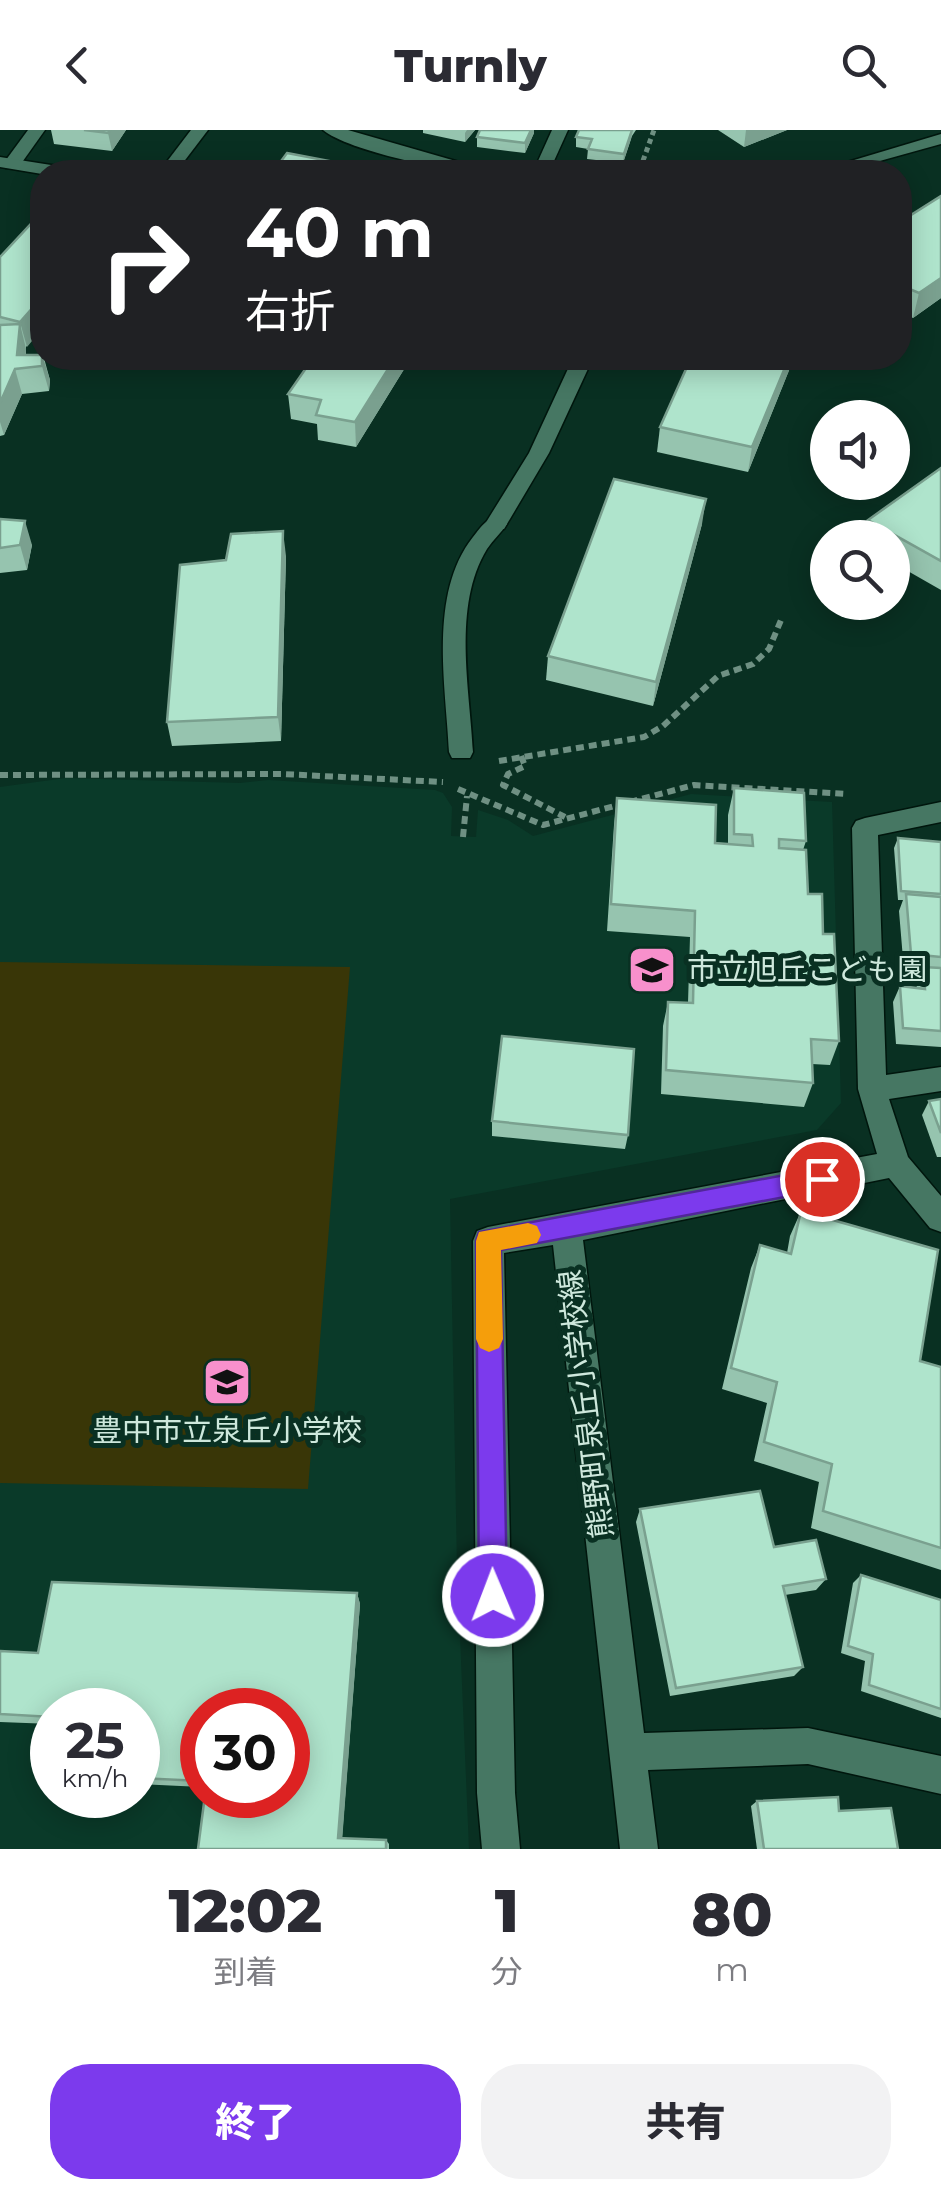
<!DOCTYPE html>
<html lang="ja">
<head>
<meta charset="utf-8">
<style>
  body { margin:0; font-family:Montserrat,"Noto Sans JP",sans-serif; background:#f2f2f3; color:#2b2b33; height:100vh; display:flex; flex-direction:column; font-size:38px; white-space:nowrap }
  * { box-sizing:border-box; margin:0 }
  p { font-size:32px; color:#7c7c81 }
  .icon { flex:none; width:55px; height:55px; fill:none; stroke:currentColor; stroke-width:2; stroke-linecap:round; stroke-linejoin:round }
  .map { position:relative; height:1719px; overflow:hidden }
  .details { display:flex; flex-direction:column; background:#fff; flex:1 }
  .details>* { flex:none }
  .guide { position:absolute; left:30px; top:30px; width:882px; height:210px; border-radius:40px; box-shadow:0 5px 25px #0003; background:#202124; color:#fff; overflow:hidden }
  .buttons { position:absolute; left:810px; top:270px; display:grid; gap:20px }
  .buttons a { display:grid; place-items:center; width:100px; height:100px; border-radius:50%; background:#fff; box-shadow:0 5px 25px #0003; font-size:50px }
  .speed { position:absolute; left:30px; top:1558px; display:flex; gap:20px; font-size:50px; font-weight:700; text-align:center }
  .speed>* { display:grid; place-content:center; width:130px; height:130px; border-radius:50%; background:#fff; box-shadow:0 5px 25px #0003; line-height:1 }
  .speed small { font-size:25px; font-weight:400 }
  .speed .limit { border:15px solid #d22; background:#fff; color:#111 }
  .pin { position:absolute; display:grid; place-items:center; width:85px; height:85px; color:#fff; margin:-42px; border:5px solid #fff; border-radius:50%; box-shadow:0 2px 10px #0007 }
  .me { position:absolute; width:110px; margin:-55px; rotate:359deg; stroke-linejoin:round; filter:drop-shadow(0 0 8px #0008) }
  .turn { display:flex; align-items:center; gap:35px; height:210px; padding:0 50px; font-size:45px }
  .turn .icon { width:130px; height:130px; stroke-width:2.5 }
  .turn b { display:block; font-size:70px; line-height:85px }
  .eta { display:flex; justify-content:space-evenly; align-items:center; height:170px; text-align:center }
  .eta b { font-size:60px; font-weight:800; line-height:70px }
  .action { display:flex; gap:20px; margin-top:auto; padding:20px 50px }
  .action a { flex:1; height:115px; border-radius:40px; background:#7c3aed; color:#fff; font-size:40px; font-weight:800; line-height:115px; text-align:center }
  .action a+a { background:#f2f2f3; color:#2b2b33 }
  header { display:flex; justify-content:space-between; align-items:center; height:130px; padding:0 50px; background:#fff; font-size:45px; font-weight:800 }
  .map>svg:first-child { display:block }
  .built { fill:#0a3a29; fill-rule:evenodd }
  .green { fill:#393607 }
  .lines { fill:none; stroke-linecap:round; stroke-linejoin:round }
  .service-casing { stroke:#00160d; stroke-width:3 }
  .minor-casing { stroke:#00160d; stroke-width:3 }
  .path-far1 { stroke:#6f9083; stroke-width:5; stroke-dasharray:5 4; stroke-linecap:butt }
  .path { stroke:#6f9083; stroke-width:6; stroke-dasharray:8 5; stroke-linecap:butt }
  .service { fill:#467763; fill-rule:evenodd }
  .minor { fill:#467763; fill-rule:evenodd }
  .wall { fill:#96c4af }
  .shaded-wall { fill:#7aa08f }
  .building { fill:#afe4cc; stroke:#7aa08f; stroke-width:2.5 }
  .route { fill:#7c3aed; stroke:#51269a; stroke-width:2.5 }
  .slow { fill:#f59e0b }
  .labels { text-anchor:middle; stroke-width:10; stroke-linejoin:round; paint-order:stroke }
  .poi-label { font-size:30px; fill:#cee8dc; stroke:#093022; text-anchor:start }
  .street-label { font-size:30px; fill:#cee8dc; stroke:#093022 }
</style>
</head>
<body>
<header><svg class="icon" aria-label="back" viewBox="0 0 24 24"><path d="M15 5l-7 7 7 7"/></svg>Turnly<svg class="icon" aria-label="search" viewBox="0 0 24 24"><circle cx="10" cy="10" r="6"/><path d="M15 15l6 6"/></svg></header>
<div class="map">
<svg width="941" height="1719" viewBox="0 0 941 1719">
  <rect width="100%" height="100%" fill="#093022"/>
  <path class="built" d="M66,648l174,5 28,-3 167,10 8,3 9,14 -1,29 25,1 2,-27 30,10 25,16 158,-42 141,8 9,301 -24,27 -367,69 7,367 12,283h-469v-1062zM52,1580h86v85h-86zM202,1580h86v85h-86z"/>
  <path class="green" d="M0,832l350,5 -42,522 -308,-6z"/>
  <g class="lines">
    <g class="service-casing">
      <g id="service">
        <path d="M28,0h17l-27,38h-12l-3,-4z"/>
        <path d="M496,387l11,7c-6,9 -14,16 -20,25 -35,57 -17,140 -14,203l-3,6h-18l-3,-6c-3,-67 -21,-158 24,-215 7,-9 12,-17 23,-20z"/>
      </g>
    </g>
    <g class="minor-casing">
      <g id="minor">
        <path d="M191,0h17l-32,42h-17z"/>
        <path d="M323,0h25l146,42c-37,2 -144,-20 -171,-42z"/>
        <path d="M552,0h16l-19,42h-16z"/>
        <path d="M941,4v10l-101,28h-26z"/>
        <path d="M0,27l64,10 9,5 -31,2 -42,-7z"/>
        <path d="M573,228h20l-44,95 -45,76h-16l-3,-5 44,-71z"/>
        <path d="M941,672v20l-63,13 8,240 55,-8v24l-52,8 19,58 33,39v36l-11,-4 -41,-50 -306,62 61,493 164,-5 133,28v38l-133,-30 -160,6 10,79h-38l-67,-604 -49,8 11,540 5,56h-38l-5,-56 -4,-552 4,-10 11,-4 389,-73 -19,-65 -6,-261 4,-7 9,-3z"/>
      </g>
    </g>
    <path class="path-far1" d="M640,39l14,-39"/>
    <g class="path">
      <path d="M521,626l4,10 -17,8 -5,11 62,32"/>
      <path d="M499,631l145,-24 19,-11 55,-50 35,-12 16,-15 12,-29"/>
      <path d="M0,645l282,-1 161,8"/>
      <path d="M458,659l85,36 151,-40 153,9"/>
      <path d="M463,707l4,-41"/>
    </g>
    <use href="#service" class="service"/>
    <use href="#minor" class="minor"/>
  </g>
  <g class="wall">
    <path d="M51,0h75l-14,21 -58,-7z"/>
    <path d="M423,0h52l-10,12 -42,-9z"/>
    <path d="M579,0h57l-4,6 -9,27 -36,-4 1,-10 -12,-2v-10z"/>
    <path d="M718,0h69l-43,17z"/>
    <path d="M534,3l-9,20 -48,-6v-10z"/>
    <path d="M941,66v102l-28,20 -13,-6v-90z"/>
    <path d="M42,82v117l-16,18v8l18,3 6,22 -1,11 -27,3 -18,41 -4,1v-179z"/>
    <path d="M313,228h98l-55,89 -38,-7 -1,-16 -26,-5 -3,-25z"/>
    <path d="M794,228l-46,114 -91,-20 3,-25z"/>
    <path d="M941,338v122l-49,-28v-24h-29l5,-18z"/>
    <path d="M0,389l32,26 -5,25 -27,3z"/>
    <path d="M702,394l-49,182 -107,-26 2,-24z"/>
    <path d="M286,426l-5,185 -109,5 -5,-24z"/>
    <path d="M734,658l72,53 -3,9 5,44 15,40 16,107 -9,24 -18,-1 1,19 -9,24 -143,-13 2,-68 5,-24 20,1 2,-66 -83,-6 7,-106 3,-27 98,45 13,1v-29z"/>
    <path d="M898,708l43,4v205l-45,-3 -3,-42 7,-16 17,2 -1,-5 5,-11 -17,-1 -5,-60 4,-11h-5l-4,-52z"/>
    <path d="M941,969v58h-4l-15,-42 7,-14z"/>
    <path d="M492,991l136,14 -3,14 -133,-13z"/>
    <path d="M801,1081l119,150 21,6v203l-130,-42 8,-46 -65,-21 13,-58 -45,-14 29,-121 9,-23 27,8 3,-17z"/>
    <path d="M640,1379l134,38 52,32 -10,11 -31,5 18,72 -9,9 -124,20 -34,-174z"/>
    <path d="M861,1445l80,25v118l-80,-27 4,-30 -24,-8 12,-70z"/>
    <path d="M357,1463l3,11 -18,234 44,2 3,4v5h-191l90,-54 -86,-85v77l-64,-3v-74h-86v14l-52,-2v-71l38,2z"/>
    <path d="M757,1671l82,10 59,38h-141l-6,-43z"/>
  </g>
  <g class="shaded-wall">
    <path d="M110,0h16l-14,21 -4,-18z"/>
    <path d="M467,0h8l-10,12v-9z"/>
    <path d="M531,0h3v3l-9,20v-10z"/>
    <path d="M632,0l-1,9 -8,24 1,-9z"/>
    <path d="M746,0h41l-43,17z"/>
    <path d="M941,148v20l-28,20 6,-25z"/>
    <path d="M42,167v32l-15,18 -7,-25z"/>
    <path d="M20,194l6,25 -1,19 -8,-13z"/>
    <path d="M43,228l7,22 -1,11 -7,-25z"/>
    <path d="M395,228h16l-55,89 -1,-25z"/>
    <path d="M789,228h5l-46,114 4,-25z"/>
    <path d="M15,239l7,25 -18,41 -4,-13v-19z"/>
    <path d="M706,369l-4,25 -49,182 3,-24z"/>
    <path d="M25,391l7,24 -5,25 -7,-25z"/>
    <path d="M283,401l3,25 -5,185 -3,-24z"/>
    <path d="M357,1463l3,11 -18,238 -4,-4z"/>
  </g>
  <g class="building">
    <path d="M84,0h26l-2,3z"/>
    <path d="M480,0h51l-6,13 -48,-6z"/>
    <path d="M579,0h53l-8,24 -36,-5 4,-10 -16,-2z"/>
    <path d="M287,23l74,14 -4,5h-84z"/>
    <path d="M941,66v82l-22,15 -19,-8v-63z"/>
    <path d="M42,82v85l-22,25 -20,-5v-60z"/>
    <path d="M20,194l-3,31h25v11l-27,3 -15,34v-78z"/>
    <path d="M313,228h82l-40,64 -39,-7 5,-15 -33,-6z"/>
    <path d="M691,228h98l-37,89 -92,-20z"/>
    <path d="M941,338v93l-73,-41z"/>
    <path d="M614,349l92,20 -50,183 -108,-26z"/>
    <path d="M0,389l25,2 -5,24 -20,3z"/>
    <path d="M283,401l-5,186 -111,5 13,-157 46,-5 5,-26z"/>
    <path d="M734,658l70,5 2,48 -27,-2v9l27,2 2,44h14l1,40h11l5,107 -28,-2 2,44 -147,-13 2,-68 25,1 2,-92 -84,-7 6,-106 99,7 -1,38 38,3 -1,-11 -18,-1z"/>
    <path d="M898,708l43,4v52l-40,-3z"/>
    <path d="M906,764l35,3v60l-30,-3z"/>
    <path d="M923,837l18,1v63l-38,-3 -3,-42 25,3z"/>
    <path d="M502,906l132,13 -6,86 -136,-14z"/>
    <path d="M941,969v34l-12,-32z"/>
    <path d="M801,1081l137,39 -18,111 21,6v181l-118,-37 9,-47 -68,-22 13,-60 -46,-14 29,-123 31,9z"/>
    <path d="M760,1361l14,56 42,-7 10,39 -43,7 20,81 -127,21 -36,-179z"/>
    <path d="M861,1445l80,25v109l-72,-24 4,-31 -25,-8z"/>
    <path d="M52,1452l305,11 -19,245 48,2v9h-188l7,-54h83v-85h-86v71l-64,-3v-68h-86v7l-52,-3v-63l38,2z"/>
    <path d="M838,1667l1,14 52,-3 7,41h-134l-7,-48z"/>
  </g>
  <path class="route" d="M822,1038l8,3 4,8 -4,8 -8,3 -321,60 6,346 -4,10 -10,4 -10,-4 -4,-10 -3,-355 3,-9z"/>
  <path class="slow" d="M528,1093l9,3 4,9 -4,8 -36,7 2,89 -4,9 -10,4 -9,-4 -4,-9v-98l3,-9z"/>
  <defs>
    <g id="school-square" transform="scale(2.5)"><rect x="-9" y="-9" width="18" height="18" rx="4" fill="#f890cc" stroke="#093022"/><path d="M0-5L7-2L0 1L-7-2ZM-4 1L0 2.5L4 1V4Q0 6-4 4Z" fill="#111"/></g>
  </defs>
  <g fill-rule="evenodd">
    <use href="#school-square" x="652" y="840"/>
    <use href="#school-square" x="227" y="1252"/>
  </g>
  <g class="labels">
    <g class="poi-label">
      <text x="687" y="850">市立旭丘こども園</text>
      <text x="227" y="1311" text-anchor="middle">豊中市立泉丘小学校</text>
    </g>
    <g class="street-label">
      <text transform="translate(586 1274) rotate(-97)" y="10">熊野町泉丘小学校線</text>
    </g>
  </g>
</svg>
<div class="buttons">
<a><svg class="icon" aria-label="sound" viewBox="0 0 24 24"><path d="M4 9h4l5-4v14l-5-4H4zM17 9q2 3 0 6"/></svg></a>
<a><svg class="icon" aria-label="search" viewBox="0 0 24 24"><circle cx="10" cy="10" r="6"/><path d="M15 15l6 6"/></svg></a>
</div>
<div class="speed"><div>25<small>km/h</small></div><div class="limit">30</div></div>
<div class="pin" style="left:822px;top:1049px;background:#d93025"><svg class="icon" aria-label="arrive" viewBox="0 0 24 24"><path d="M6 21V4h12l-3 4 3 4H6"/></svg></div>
<svg class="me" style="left:493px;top:1466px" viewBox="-20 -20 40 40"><circle r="17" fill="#7c3aed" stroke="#fff" stroke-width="3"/><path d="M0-11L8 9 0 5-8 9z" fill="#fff"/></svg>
<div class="guide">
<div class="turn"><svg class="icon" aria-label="right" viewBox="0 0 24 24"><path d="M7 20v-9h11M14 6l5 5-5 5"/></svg><div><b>40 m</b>右折</div></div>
</div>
</div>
<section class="details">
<div class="eta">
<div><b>12:02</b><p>到着</p></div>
<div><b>1</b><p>分</p></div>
<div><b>80</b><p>m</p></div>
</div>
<div class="action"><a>終了</a><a>共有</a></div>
</section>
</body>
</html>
